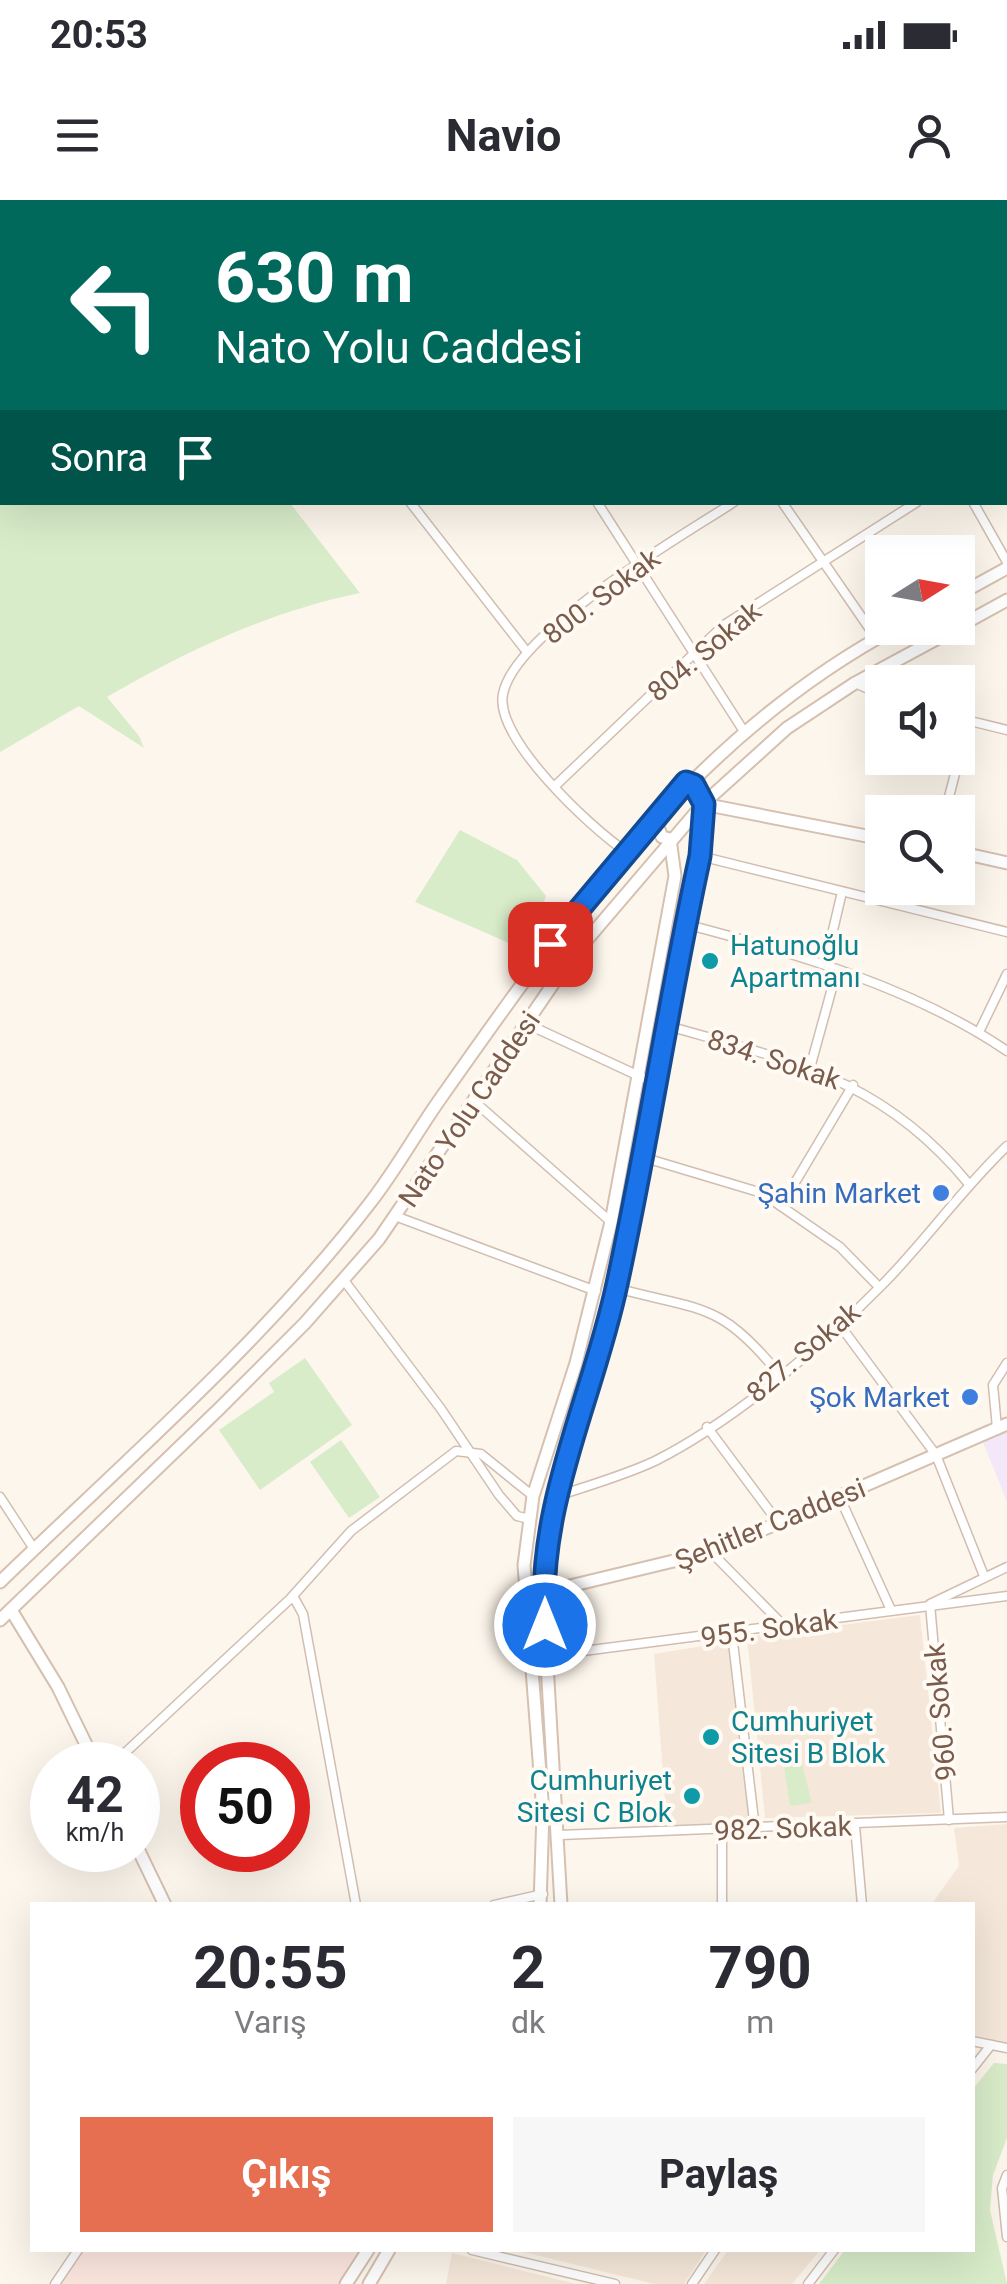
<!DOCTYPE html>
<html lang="tr">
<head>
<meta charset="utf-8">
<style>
  body { margin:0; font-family:Roboto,sans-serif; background:#f7f7f7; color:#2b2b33; height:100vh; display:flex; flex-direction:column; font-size:38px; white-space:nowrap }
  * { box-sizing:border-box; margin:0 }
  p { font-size:32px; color:#7c7c81 }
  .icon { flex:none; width:55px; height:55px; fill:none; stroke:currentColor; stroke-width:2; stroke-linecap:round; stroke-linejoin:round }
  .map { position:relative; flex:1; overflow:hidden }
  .sheet { position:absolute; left:30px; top:1702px; width:945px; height:350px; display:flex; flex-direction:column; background:#fff; border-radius:0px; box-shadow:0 10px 40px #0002 }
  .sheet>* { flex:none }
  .top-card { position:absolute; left:0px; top:0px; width:1008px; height:305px; box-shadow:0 10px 40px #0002; background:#00695c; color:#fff; overflow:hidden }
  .needle { width:65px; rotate:79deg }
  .fabs { position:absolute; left:865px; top:335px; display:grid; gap:20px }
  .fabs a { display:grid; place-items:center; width:110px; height:110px; border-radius:0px; background:#fff; box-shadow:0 10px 40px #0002; font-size:50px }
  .speed { position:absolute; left:30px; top:1542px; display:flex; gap:20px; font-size:50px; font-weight:700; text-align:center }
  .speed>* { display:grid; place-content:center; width:130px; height:130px; border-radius:50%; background:#fff; box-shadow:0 10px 40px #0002; line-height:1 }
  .speed small { font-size:25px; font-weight:400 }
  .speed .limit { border:15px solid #d22; background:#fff; color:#111 }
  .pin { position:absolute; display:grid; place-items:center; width:85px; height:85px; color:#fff; margin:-42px; border-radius:20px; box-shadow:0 5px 15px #0006 }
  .me { position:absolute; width:110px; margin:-55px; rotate:0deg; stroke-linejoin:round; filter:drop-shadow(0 0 8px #0008) }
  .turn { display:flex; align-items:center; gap:35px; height:210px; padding:0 50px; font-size:45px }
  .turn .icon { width:130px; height:130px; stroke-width:2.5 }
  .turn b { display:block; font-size:70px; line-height:85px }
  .then { display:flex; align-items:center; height:95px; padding:0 50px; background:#0003; gap:20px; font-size:38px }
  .eta { display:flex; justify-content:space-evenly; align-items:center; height:170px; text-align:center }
  .eta b { font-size:60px; font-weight:700; line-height:70px }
  .primary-button { display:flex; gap:20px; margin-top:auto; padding:20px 50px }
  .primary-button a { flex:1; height:115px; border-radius:0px; background:#e76f51; color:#fff; font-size:40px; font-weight:700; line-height:115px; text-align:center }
  .primary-button a+a { background:#f7f7f7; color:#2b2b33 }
  .status { display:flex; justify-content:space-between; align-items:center; height:70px; padding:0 50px; background:#fff; direction:ltr }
  .status svg { height:28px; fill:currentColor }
  header { display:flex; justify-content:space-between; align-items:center; height:130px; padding:0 50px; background:#fff; font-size:45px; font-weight:700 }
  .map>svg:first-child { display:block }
  .residential { fill:#f5e8da }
  .commercial { fill:#fde8e0 }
  .education { fill:#f3e8fa }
  .green { fill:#d8ecc9 }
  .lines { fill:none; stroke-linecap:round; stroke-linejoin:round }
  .street-casing { stroke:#d1beb0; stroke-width:11 }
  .secondary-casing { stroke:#d6c0b0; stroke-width:15 }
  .street { stroke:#fff; stroke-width:8 }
  .secondary { stroke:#fff; stroke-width:11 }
  .route-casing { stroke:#114b97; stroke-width:25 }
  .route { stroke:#1a73e8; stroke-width:18 }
  .culture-dot { fill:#0f9aa8; stroke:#fffaf3; stroke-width:4 }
  .shop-dot { fill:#3f7fe0; stroke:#fffaf3; stroke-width:4 }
  .labels { text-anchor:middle; stroke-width:8; stroke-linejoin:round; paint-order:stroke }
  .street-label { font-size:28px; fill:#7a5c4d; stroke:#fffaf3 }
  .culture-label { font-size:28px; fill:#0d838f; stroke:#fffaf3; text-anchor:start }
  .shop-label { font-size:28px; fill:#366cbe; stroke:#fffaf3; text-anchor:end }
</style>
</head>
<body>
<div class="status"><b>20:53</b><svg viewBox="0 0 49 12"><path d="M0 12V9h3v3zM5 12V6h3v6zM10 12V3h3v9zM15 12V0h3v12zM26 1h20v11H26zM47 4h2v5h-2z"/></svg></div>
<header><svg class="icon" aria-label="menu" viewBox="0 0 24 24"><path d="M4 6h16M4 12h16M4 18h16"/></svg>Navio<svg class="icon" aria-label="person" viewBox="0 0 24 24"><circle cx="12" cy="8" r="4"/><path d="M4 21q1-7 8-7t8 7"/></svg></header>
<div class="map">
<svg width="1007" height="2084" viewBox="0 0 1007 2084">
  <rect width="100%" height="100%" fill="#fdf6ec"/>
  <g class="residential">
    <path d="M920,1415l21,198 -176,5 -18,-181z"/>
    <path d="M727,1442l6,2 18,175 -4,4 -80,4 -13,-173z"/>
    <path d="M1007,1624v219l-34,-8 -1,-130h-41l28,-39 -5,-38z"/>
    <path d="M515,2050h191l-22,34h-30z"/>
    <path d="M728,2050h92l-28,34h-88z"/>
    <path d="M452,2053l124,31h-130z"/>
  </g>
  <path class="commercial" d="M78,2050h290l-22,34h-291z"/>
  <path class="education" d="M1007,1232v70l-24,-60z"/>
  <g class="green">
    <path d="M0,0l537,2h-535v300l288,1 70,90c-92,19 -172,57 -253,104l32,39 5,12 -65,-42 -79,46z"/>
    <path d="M460,630l57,30 29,36 -21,54 -110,-48z"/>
    <path d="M305,1158l47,67 -92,65 -41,-60 55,-38 -5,-9z"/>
    <path d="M341,1240l39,57 -31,21 -39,-56z"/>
    <path d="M802,1564l10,39 -22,3 -6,-40z"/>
    <path d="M994,1863l13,1v74l-14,37 -3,35 17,74h-188l26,-34h127l1,-161z"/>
  </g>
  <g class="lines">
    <g class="street-casing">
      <g id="street">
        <path d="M695,0l4,2"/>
        <path d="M889,0l2,2"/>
        <path d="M708,2l2,-2"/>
        <path d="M829,2l2,-2"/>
        <path d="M913,2l2,-2"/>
        <path d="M1005,92l2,2"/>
        <path d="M1005,115l2,-2"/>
        <path d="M1005,179l2,3"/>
        <path d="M1005,248l2,-2"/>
        <path d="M410,302l117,150"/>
        <path d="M597,302l148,231"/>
        <path d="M782,302l94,136"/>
        <path d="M973,302l34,60"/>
        <path d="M855,483l27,12"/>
        <path d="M958,518l49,12"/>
        <path d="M555,586l169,-161 193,-123"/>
        <path d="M945,612l24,-92"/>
        <path d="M625,651c-34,-23 -131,-113 -122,-157 12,-62 176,-156 231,-192"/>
        <path d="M700,656l307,76"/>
        <path d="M685,724c107,28 230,64 322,127"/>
        <path d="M825,764l17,-72"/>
        <path d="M527,824l127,59"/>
        <path d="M665,825c124,36 216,52 303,158"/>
        <path d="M979,832l28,-58"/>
        <path d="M810,868l27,-98"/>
        <path d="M475,902l136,120"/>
        <path d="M642,957l120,36 78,54 39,40"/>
        <path d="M781,1006l72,-121"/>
        <path d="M395,1016l201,75"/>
        <path d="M343,1079l98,130 58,86 18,21 13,3"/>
        <path d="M616,1088c85,23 104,13 163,86"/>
        <path d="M839,1124l97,131 48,121"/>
        <path d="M707,1227l73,98"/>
        <path d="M997,1228l-4,-43 14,-22"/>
        <path d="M0,1297l34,52"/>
        <path d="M554,1297c33,-11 69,-21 101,-36 79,-40 167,-115 229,-178 43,-44 78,-94 123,-137"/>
        <path d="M840,1298l51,112"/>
        <path d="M711,1352l73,74"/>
        <path d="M293,1396l10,18 53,291"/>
        <path d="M732,1434l23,195"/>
        <path d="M545,1456l462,-60"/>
        <path d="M112,1565l178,-166 61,-68 105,-80 25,3 52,42"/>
        <path d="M949,1620l-19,-216 77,-37"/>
        <path d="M855,1626l7,79"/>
        <path d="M560,1635l447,-18"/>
        <path d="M494,1705l49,-11"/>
        <path d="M722,1705v-75"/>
        <path d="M972,1841l35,7"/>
        <path d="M972,1869l19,-24"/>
        <path d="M1007,1975l-5,13 5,49"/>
        <path d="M472,2050l143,34"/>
        <path d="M55,2084l23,-34"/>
        <path d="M692,2084l23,-34"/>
        <path d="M808,2084l26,-34"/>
      </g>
    </g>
    <g class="secondary-casing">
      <g id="secondary">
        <path d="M958,395l49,-27"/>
        <path d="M958,427l49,-27"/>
        <path d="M703,604l179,35"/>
        <path d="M958,652l49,11"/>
        <path d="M0,1382c126,-122 263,-240 370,-379 25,-32 45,-68 68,-101 128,-182 257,-367 458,-474"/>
        <path d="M524,1397l187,-45 296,-128"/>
        <path d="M11,1410l47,77 38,78"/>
        <path d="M0,1420l220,-212 85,-85 74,-84 189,-277 135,-158 84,-76 68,-45 102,-55"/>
        <path d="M138,1649l27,56"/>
        <path d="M540,1705l3,-93 -19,-247 9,-69 43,-133 35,-141 64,-346 -5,-37 -8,-2 -8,-19"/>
        <path d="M561,1705l-18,-311 11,-97 62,-209 84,-432 3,-52 -8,-19 -9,-3"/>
        <path d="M346,2084l22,-34"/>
        <path d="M369,2084l20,-34"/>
      </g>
    </g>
    <use href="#street" class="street"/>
    <use href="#secondary" class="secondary"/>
  </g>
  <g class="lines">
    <g class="route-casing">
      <path id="route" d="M545,1425c-9,-120 48,-227 72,-341 31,-142 52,-286 83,-428l4,-52 -10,-19 -8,-3 -136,162"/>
    </g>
    <use href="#route" class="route"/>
  </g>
  <g class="culture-dot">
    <circle cx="710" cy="761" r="10"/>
    <circle cx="711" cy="1537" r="10"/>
    <circle cx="692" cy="1596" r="10"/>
  </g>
  <g class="shop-dot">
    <circle cx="941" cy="993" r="10"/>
    <circle cx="970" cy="1197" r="10"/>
  </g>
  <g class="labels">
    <g class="street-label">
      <text transform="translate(601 396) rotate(-37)" y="10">800. Sokak</text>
      <text transform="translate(704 451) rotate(-40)" y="10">804. Sokak</text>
      <text transform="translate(774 859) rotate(18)" y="10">834. Sokak</text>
      <text transform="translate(469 909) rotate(-56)" y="10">Nato Yolu Caddesi</text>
      <text transform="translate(803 1152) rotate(-40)" y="10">827. Sokak</text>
      <text transform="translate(770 1324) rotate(-22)" y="10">Şehitler Caddesi</text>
      <text transform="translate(769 1428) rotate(-8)" y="10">955. Sokak</text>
      <text transform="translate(940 1512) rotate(-95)" y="10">960. Sokak</text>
      <text transform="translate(783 1628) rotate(-2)" y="10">982. Sokak</text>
    </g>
    <g class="culture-label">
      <text x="730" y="755">Hatunoğlu<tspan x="730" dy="32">Apartmanı</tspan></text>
      <text x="731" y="1531">Cumhuriyet<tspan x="731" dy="32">Sitesi B Blok</tspan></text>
      <text x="672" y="1590" text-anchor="end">Cumhuriyet<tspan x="672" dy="32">Sitesi C Blok</tspan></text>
    </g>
    <g class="shop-label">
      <text x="921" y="1003">Şahin Market</text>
      <text x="950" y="1207">Şok Market</text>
    </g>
  </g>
</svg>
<div class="fabs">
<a><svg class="needle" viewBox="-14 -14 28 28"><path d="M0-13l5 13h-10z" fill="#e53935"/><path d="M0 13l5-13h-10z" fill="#7c7c81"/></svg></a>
<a><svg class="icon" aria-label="sound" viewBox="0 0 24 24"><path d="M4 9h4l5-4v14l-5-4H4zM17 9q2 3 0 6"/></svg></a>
<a><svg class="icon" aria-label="search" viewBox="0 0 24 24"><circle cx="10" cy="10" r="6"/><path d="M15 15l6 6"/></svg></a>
</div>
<div class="speed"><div>42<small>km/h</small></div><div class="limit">50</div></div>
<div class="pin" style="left:550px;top:744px;background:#d93025"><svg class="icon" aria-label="arrive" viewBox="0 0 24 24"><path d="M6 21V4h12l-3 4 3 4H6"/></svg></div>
<svg class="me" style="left:545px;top:1425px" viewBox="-20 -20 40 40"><circle r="17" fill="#1a73e8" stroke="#fff" stroke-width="3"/><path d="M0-11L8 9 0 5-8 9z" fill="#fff"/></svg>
<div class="top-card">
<div class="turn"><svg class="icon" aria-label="left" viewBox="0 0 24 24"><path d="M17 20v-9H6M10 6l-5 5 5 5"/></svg><div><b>630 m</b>Nato Yolu Caddesi</div></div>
<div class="then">Sonra<svg class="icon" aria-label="arrive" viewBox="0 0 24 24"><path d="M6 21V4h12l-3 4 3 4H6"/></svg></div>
</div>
<section class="sheet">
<div class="eta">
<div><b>20:55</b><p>Varış</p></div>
<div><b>2</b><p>dk</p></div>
<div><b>790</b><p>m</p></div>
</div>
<div class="primary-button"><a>Çıkış</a><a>Paylaş</a></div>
</section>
</div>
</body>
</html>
